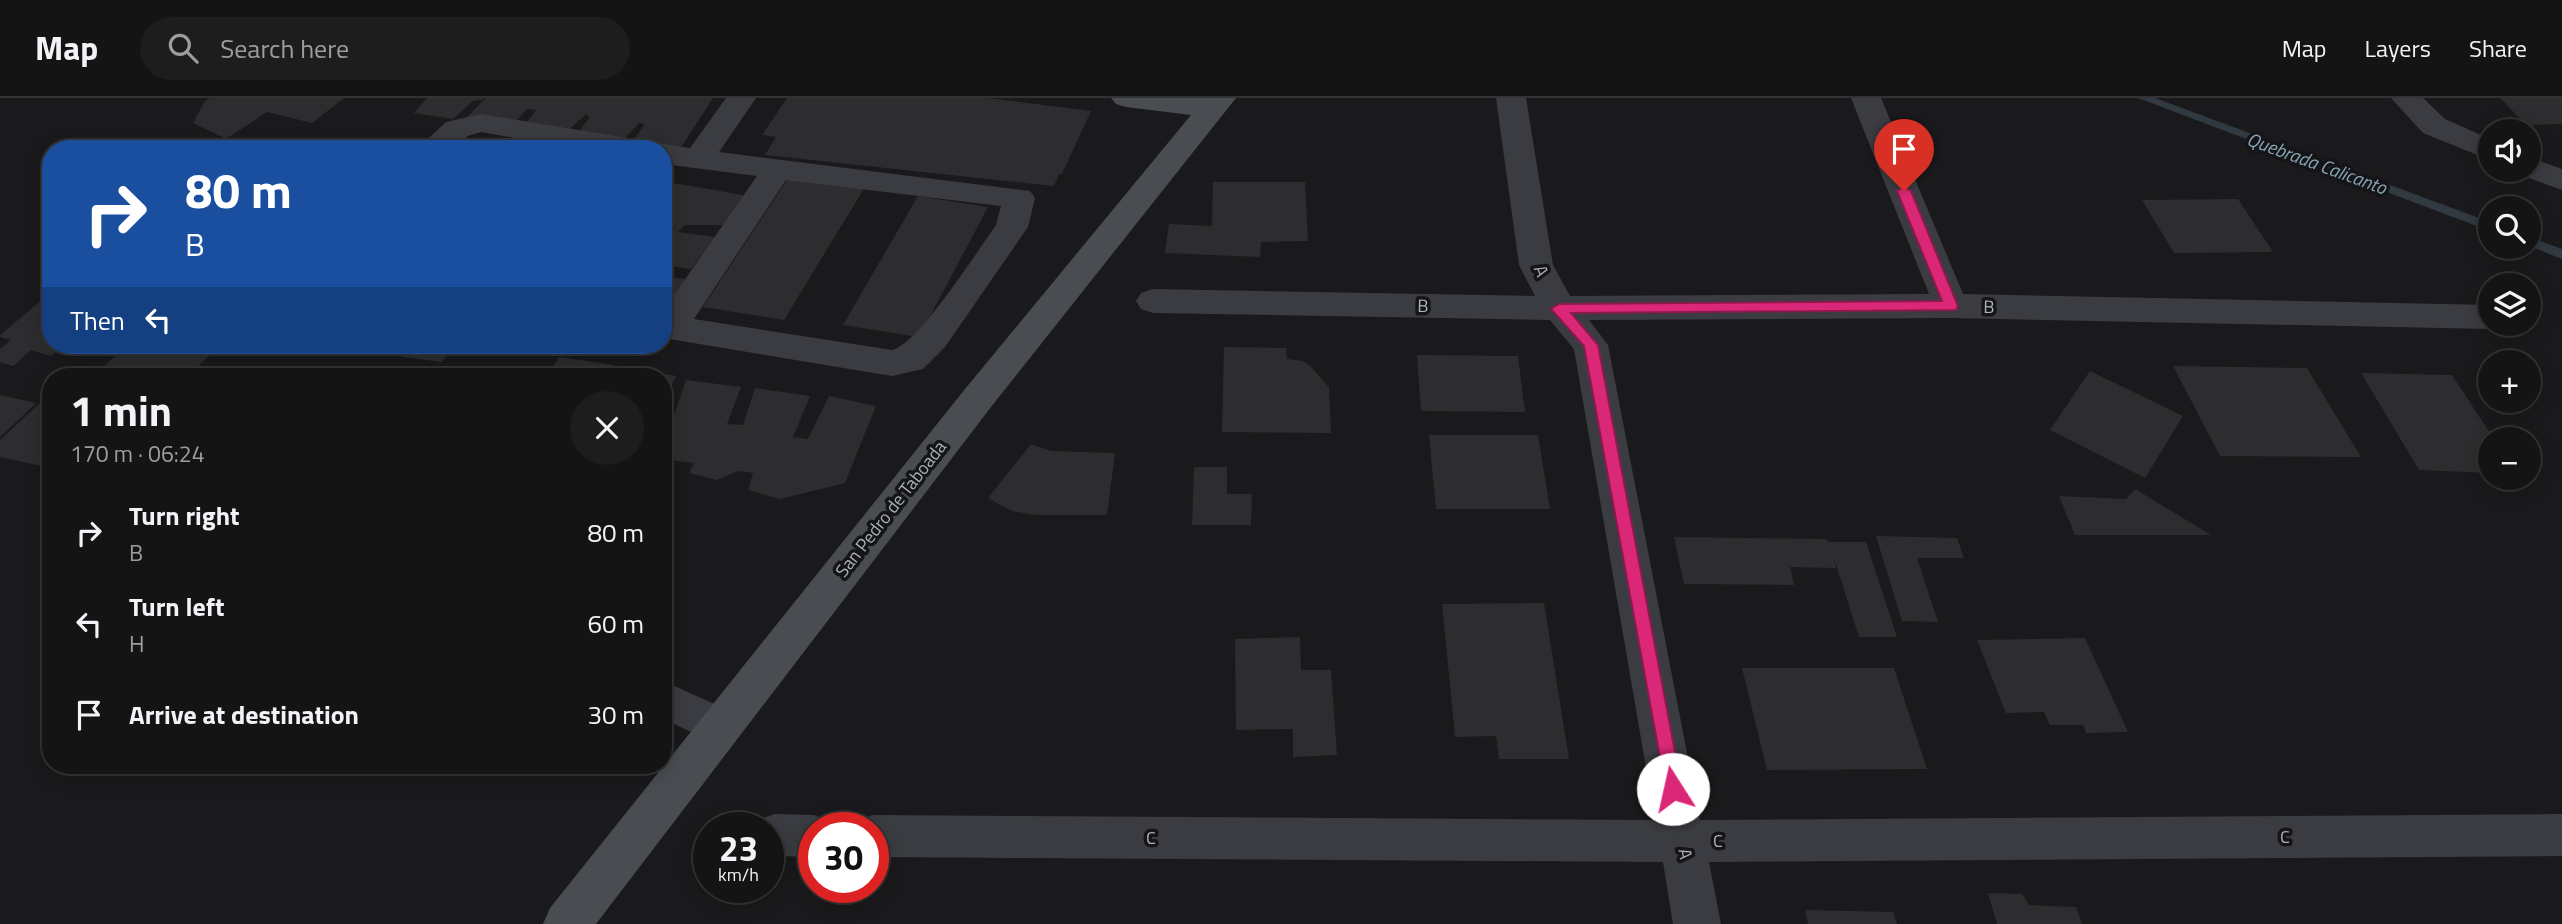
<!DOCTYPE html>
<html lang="en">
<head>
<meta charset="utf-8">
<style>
  body { margin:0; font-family:"Titillium Web",sans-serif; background:#1d1d1e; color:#f1f3f6; height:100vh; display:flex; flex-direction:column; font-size:26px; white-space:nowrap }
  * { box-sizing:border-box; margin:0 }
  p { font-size:23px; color:#9d9ea0 }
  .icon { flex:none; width:38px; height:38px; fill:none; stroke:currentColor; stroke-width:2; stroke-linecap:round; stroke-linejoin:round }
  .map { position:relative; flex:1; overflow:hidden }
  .side { position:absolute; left:42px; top:270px; width:630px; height:406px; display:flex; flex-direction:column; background:#141415; border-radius:28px; box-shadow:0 4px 18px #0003,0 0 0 2px #333334 }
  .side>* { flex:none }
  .hud { position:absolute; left:42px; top:42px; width:630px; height:214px; border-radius:28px; box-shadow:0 4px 18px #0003,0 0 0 2px #333334; background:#1a4fa0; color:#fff; overflow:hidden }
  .fabs { position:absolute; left:2478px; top:21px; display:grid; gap:14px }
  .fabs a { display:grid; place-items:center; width:63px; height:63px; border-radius:50%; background:#141415; box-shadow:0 4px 18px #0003,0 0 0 2px #333334; font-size:35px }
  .speed { position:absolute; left:693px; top:714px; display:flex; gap:14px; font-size:35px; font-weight:700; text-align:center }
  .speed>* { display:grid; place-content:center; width:91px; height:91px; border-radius:50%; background:#141415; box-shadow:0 4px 18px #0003,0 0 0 2px #333334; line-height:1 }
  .speed small { font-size:18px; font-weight:400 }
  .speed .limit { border:10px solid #d22; background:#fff; color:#111 }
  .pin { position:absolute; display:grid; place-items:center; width:60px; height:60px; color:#fff; margin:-72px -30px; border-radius:50% 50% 50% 0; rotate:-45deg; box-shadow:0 0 7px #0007 }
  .pin .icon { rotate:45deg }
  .me { position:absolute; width:77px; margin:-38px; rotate:350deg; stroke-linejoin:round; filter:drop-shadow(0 0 5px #0008) }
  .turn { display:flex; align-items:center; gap:24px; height:147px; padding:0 28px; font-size:32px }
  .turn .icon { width:91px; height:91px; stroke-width:2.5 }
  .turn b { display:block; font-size:49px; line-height:60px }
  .then { display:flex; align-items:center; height:66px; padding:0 28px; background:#0003; gap:14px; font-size:26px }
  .round { display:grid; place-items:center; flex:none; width:74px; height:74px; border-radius:37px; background:#1d1d1e }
  .head { display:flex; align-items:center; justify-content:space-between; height:119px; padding:0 28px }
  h1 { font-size:42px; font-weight:700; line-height:52px }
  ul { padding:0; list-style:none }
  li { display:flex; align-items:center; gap:21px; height:91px; padding:0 28px }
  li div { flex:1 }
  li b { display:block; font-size:26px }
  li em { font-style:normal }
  header { display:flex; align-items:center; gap:42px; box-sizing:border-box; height:98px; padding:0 35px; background:#141415; border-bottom:2px solid #333334 }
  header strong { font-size:33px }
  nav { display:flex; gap:38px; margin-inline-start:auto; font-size:24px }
  .search { width:490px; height:63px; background:#1d1d1e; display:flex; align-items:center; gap:18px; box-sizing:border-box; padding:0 24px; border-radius:38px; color:#9d9ea0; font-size:26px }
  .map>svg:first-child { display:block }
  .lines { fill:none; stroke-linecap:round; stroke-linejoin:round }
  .stream { fill:#303a40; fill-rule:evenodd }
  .building { fill:#2d2d30 }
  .street { fill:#3b3c41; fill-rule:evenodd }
  .secondary { fill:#494c51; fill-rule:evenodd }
  .route { fill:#db2777; stroke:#8e194d; stroke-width:2 }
  .labels { text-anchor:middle; stroke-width:7; stroke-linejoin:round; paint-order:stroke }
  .street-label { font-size:18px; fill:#acb3bb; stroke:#151517 }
  .water-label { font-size:19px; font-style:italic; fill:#85a4b5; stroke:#151517 }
</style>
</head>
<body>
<header>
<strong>Map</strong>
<div class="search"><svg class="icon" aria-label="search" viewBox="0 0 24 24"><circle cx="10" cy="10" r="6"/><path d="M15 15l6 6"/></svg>Search here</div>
<nav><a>Map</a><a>Layers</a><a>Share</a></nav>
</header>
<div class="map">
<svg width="2562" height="826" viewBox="0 0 2562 826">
  <rect width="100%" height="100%" fill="#1a1a1c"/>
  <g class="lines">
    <g class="stream">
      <path d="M2138,0h17l335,124v9z"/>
      <path d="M2529,139l33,12v10l-33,-13z"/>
    </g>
  </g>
  <g class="building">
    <path d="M210,0h134l-32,25 -45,-11 -41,27 -33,-16 12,-22z"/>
    <path d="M427,0h56v2l-10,1 -20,18 -39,-6z"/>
    <path d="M486,0h227l-33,51 -48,-7 13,-18 -6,-1 -17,19 -46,-7 14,-18 -4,-3 -25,23 -38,-10 13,-17 -9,-1 -14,16 -48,-6z"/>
    <path d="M787,0h202l102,13 -29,63h-3l-5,12 -289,-31 11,-18 -14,-2z"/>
    <path d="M2500,0h62v26l-36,1z"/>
    <path d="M789,79l76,10 -81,133 -81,-13z"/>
    <path d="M1213,84h92l3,59 -47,1 -1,15 -95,-4 4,-29 43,2z"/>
    <path d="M673,85l76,13 -25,29h-39l-7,7 37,5 -24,32 -28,-4v-70z"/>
    <path d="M918,98l70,11 -69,130 -76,-12z"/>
    <path d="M2238,101l35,53 -99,1 -32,-53z"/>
    <path d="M663,178l23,3 -23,32z"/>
    <path d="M43,201l8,2v44h13l-13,11 -20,-6 -18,16 -13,-4v-13l11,-9 -11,-3v-2z"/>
    <path d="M128,247h47l35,10 -22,21h-52l-32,-10z"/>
    <path d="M384,247h71l-13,17 -39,-5v-7z"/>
    <path d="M1224,249l62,1 1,11 16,2 8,6 18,20 2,46 -109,-1z"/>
    <path d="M1417,257l101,1 7,56 -104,-1z"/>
    <path d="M559,259l55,8 -6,11h-60z"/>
    <path d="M2173,268l134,2 54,89 -141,-1z"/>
    <path d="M625,269l51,9 -13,28v-28h-43z"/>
    <path d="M2090,273l93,45 -38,62 -95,-48z"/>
    <path d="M2361,275l91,2 42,64h-4v34l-71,-3z"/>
    <path d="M686,282l55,7 -14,37 16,1 12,-37 55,8 -17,41 15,2 21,-43 47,10 -31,77 -65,16 -32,-9 5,-17 -15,-2 -21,9 -28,-7 5,-10 -31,-4v-44l10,3z"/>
    <path d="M0,297l36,8 -36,34z"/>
    <path d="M39,306l12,2v62l-51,-11v-17z"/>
    <path d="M1429,337h109l12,74h-114z"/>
    <path d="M1031,346l20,7 64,2 -8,62h-70l-25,-4 -24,-13z"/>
    <path d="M1194,369h33v27h25l-1,31h-59z"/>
    <path d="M2135,391l76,46h-136l-16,-39 67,3z"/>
    <path d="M1876,438l81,2 7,20h-47l21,64 -36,-1z"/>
    <path d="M1674,439l153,2 1,3h38l31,95h-38l-26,-82 3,13 -46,-1 4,18 -110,-1z"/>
    <path d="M1544,505l25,156h-70l-3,-23 -41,1 -13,-133z"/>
    <path d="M1300,539l1,33h30l6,85 -44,2v-28l-57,1 -1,-91z"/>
    <path d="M2085,540l43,94 -42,1 -3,-8h-33l-6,-13 -38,1 -29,-73z"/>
    <path d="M1742,570h152l33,101 -160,1z"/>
    <path d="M1988,795l34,1 7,11 47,2 6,17h-85z"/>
    <path d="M1805,812l88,2 4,12h-89z"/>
  </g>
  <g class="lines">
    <g class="street">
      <path d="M726,0h30l-37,54 311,39 5,7 -7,29 -83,120 -22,22 -31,7 -229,-38v-27l94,-135 -94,-12v-15h-12l12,-5 27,4zM786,82l215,26 -5,19c-18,25 -79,121 -104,125l-198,-31z"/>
      <path d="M1496,0h30l27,167 17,31 359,-2 -78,-196h30l82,196 527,11v19h13l-13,5 -539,-11 -362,2 19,25 92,475 862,-6v42l-853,6 12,62h-48l-10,-62 -790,-5v-29h-19l3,-7 16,-6 782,5 -81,-471 -24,-29 -397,-7 -12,-4 -5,-8 5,-8 12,-4 382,7 -16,-31z"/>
      <path d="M2391,0h32l22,21 45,20v21l-67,-27z"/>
      <path d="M481,16l153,25 11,3 4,7h-73l-95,-17 -13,4 -16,13h-35l29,-27z"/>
      <path d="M2529,59l33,12v21l-44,-16 -3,-4h14z"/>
      <path d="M663,583l72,32 7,13 -7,13 -15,6 -57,-26z"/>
      <path d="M774,716l40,1 16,6 3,7h-19v29l-40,-1 -6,-2v-26h-13l3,-8z"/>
    </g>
    <path class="secondary" d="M1111,0h125l-245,309 -395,517h-53l7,-16 415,-519 226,-274 -65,-8 -10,-3z"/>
  </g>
  <path class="route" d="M1904,88l7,5 47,115 -2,4 -385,3 27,32 84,444 -2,6 -7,2 -6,-2 -83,-449 -33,-37 8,-5 383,-3 -45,-110z"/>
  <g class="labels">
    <g class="street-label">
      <text transform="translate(1541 173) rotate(68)" y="6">A</text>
      <text transform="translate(1423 208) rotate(1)" y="6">B</text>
      <text transform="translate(1989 209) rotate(1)" y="6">B</text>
      <text transform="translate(891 411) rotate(-52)" y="6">San Pedro de Taboada</text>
      <text x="2285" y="745">C</text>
      <text x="1151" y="746">C</text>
      <text x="1718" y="749">C</text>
      <text transform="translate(1685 756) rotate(80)" y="6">A</text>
    </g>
    <g class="water-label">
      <text transform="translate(2317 65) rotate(20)" y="7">Quebrada Calicanto</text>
    </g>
  </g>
</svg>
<div class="fabs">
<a><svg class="icon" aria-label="sound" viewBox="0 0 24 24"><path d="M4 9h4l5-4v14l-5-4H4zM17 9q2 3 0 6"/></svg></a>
<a><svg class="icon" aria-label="search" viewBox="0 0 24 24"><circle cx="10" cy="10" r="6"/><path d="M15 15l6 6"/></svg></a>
<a><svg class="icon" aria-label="layers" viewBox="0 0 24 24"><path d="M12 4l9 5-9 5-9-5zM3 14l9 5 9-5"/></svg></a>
<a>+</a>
<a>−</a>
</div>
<div class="speed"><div>23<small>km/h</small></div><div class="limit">30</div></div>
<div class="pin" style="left:1904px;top:93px;background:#d93025"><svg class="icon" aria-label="arrive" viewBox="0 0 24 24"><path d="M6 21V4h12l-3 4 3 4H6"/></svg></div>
<svg class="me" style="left:1673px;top:691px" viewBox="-20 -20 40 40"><circle r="19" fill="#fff"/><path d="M0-13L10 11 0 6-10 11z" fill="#db2777"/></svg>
<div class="hud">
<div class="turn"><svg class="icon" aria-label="right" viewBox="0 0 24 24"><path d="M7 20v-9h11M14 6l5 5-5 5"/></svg><div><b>80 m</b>B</div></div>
<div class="then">Then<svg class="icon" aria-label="left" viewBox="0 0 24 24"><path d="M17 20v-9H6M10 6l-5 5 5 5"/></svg></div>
</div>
<section class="side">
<div class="head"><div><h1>1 min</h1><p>170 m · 06:24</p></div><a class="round"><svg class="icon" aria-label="close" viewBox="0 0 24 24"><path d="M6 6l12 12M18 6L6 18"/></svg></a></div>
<ul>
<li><svg class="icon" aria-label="right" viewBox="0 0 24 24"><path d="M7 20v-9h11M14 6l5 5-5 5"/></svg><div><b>Turn right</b><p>B</p></div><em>80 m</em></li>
<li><svg class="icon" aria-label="left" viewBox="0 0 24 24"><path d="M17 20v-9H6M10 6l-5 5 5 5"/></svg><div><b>Turn left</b><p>H</p></div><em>60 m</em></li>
<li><svg class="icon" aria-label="arrive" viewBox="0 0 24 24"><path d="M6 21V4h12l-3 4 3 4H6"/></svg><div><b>Arrive at destination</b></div><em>30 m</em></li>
</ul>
</section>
</div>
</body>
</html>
